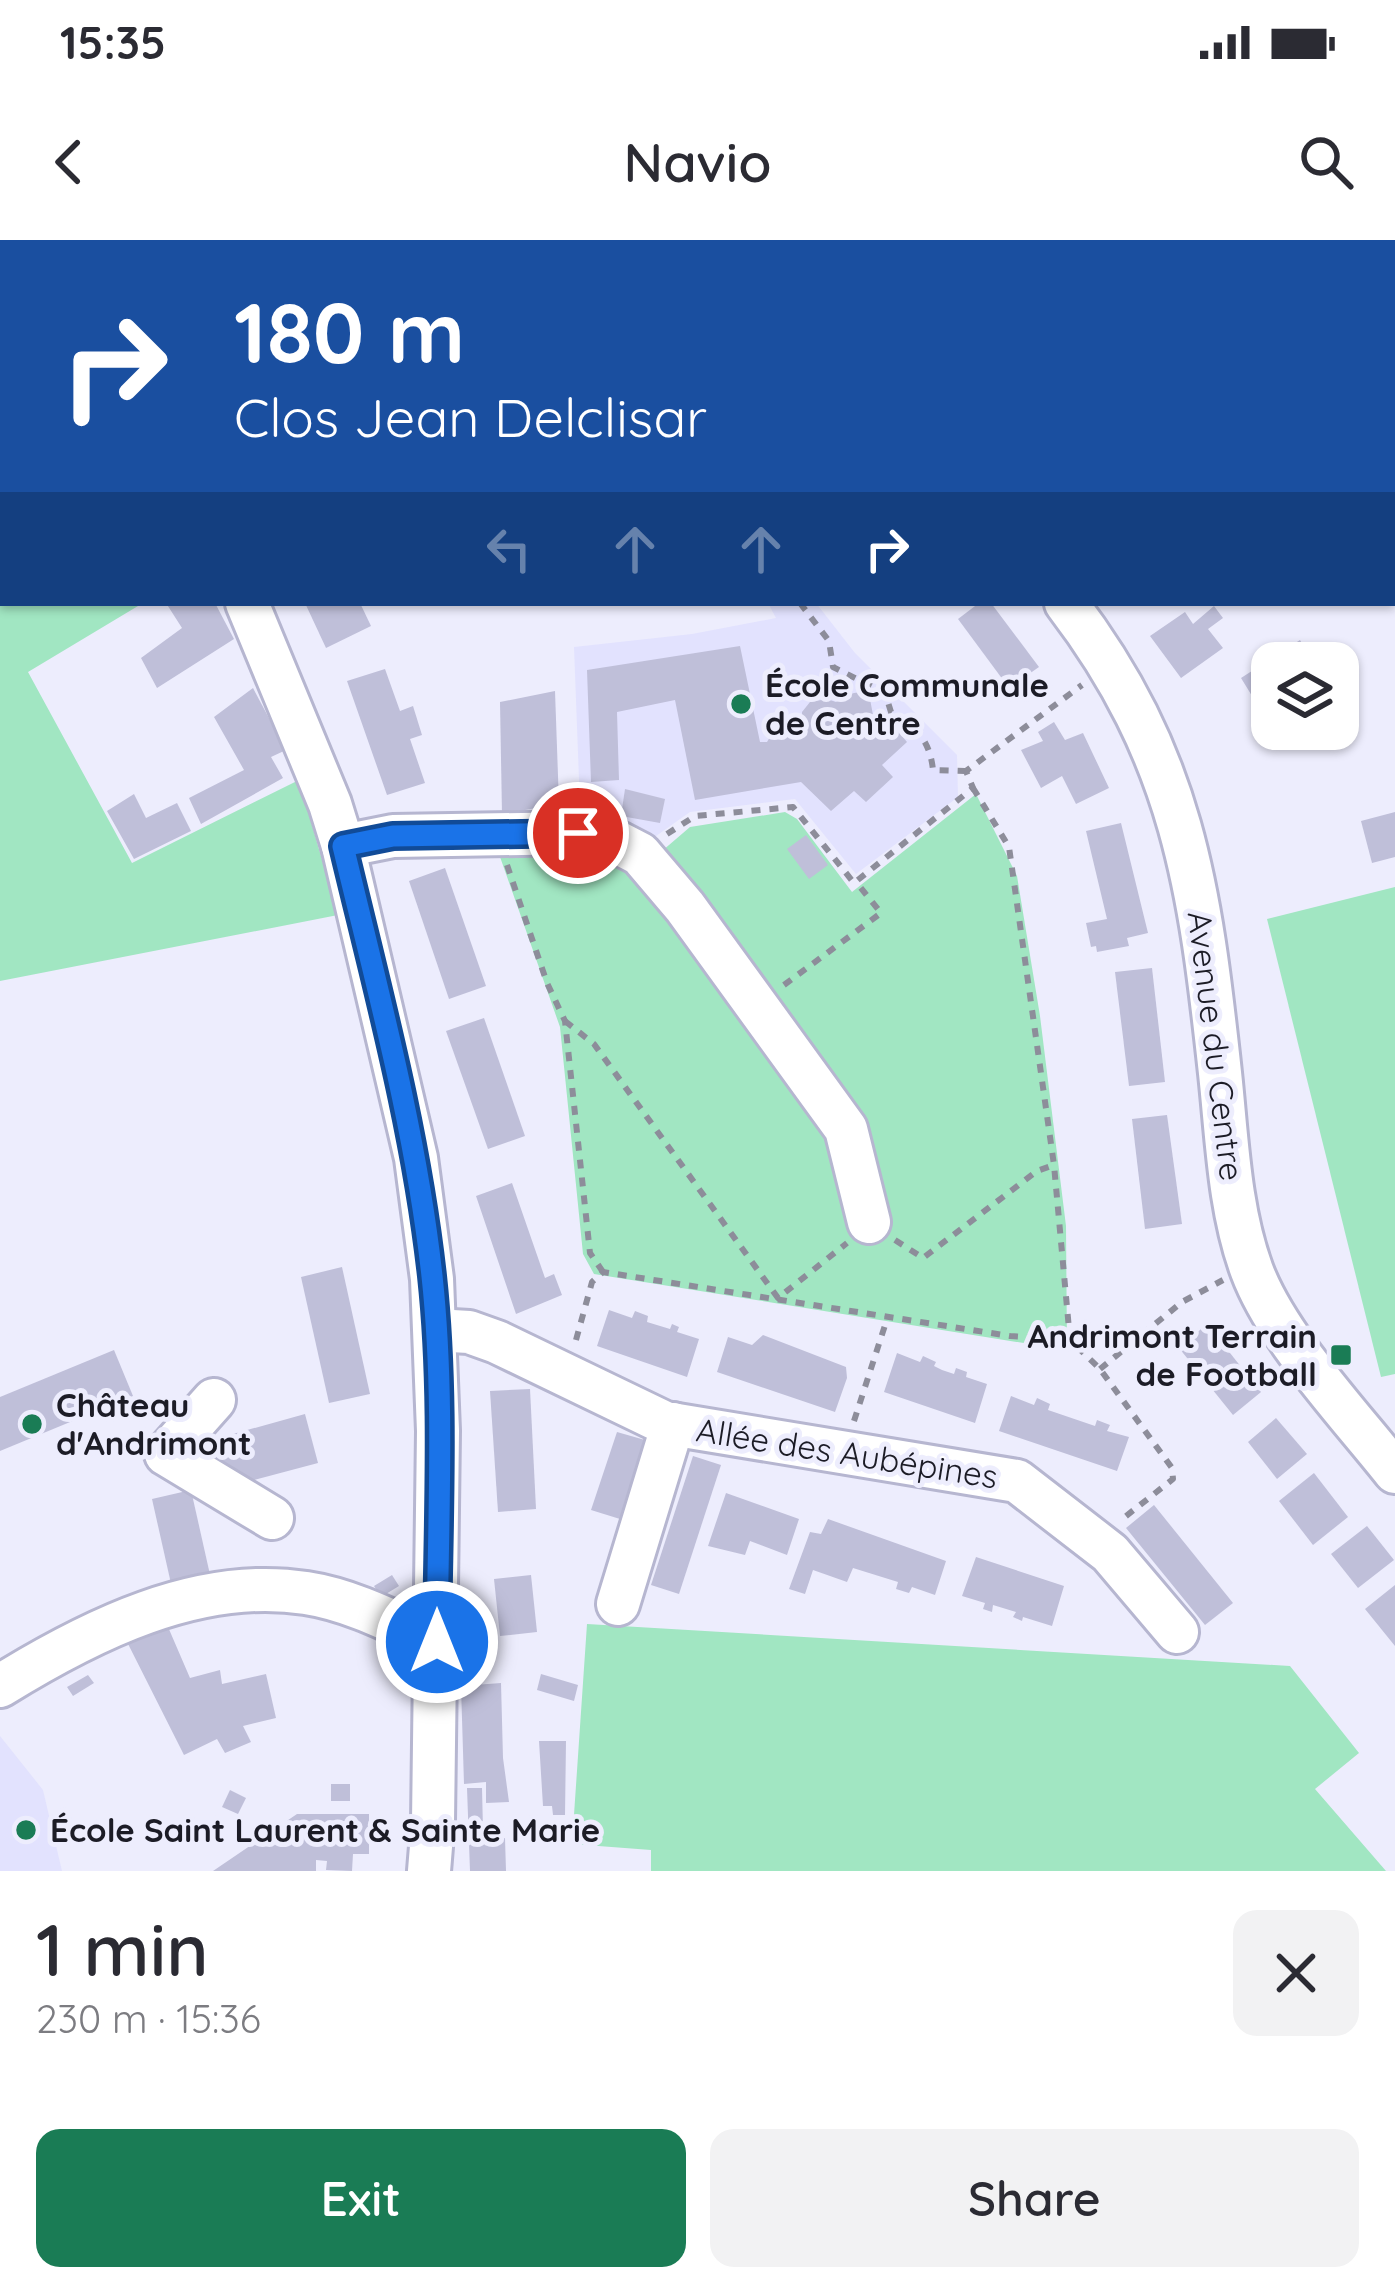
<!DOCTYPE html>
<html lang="en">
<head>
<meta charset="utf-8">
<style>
  body { margin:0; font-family:Quicksand,sans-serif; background:#f2f2f3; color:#2b2b33; height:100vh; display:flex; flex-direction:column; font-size:45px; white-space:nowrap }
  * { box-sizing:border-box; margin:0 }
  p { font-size:39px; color:#7c7c81 }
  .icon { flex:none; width:66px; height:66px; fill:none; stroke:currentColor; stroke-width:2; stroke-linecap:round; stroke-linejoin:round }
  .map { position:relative; height:1631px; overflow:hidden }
  .details { display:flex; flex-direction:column; background:#fff; flex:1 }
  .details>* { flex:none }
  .hud { position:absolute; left:0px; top:0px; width:1395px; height:366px; box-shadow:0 3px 9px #0004; background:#1a4fa0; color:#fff; overflow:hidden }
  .fabs { position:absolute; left:1251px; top:402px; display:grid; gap:24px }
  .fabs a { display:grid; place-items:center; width:108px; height:108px; border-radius:24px; background:#fff; box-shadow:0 3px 9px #0004; font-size:60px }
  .pin { position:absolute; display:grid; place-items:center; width:102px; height:102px; color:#fff; margin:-51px; border:6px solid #fff; border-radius:50%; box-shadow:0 3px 12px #0007 }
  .me { position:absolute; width:132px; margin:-66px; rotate:0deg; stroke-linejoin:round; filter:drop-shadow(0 0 9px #0008) }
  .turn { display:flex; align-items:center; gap:42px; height:252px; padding:0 36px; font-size:54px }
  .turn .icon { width:156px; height:156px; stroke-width:2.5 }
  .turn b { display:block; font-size:84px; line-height:102px }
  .lanes { display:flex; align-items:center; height:114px; padding:0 36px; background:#0003; justify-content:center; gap:60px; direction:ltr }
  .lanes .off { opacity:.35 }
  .round { display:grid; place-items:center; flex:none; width:126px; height:126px; border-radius:24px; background:#f2f2f3 }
  .overview { display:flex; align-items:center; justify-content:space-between; height:204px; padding:0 36px }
  h1 { font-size:72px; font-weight:600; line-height:90px }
  .primary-button { display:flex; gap:24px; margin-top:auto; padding:24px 36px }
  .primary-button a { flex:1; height:138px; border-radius:24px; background:#1a7c55; color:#fff; font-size:48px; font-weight:600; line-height:138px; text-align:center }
  .primary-button a+a { background:#f2f2f3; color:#2b2b33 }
  .status { display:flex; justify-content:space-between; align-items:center; height:84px; padding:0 60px; background:#fff; direction:ltr }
  .status svg { height:33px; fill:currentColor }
  header { display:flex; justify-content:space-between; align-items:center; height:156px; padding:0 36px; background:#fff; font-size:54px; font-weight:600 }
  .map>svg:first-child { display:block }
  .built { fill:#e2e2fe }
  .green { fill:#a1e6c2 }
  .building { fill:#bfbfd9 }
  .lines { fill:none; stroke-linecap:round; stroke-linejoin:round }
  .minor-casing { stroke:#b6b6d0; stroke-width:48 }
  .path { stroke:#8d8d9a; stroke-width:6; stroke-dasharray:9 9; stroke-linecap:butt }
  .minor { stroke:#fff; stroke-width:42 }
  .route-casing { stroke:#114b97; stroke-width:30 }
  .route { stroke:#1a73e8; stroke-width:21 }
  .poi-dot { fill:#1a7c55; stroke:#ededfd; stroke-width:4.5 }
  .labels { text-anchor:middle; stroke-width:10; stroke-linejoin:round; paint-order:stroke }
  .poi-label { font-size:33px; font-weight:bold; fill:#1c1c26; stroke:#ededfd; text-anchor:start }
  .street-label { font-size:33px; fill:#1c1c26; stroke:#ededfd }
</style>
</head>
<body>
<div class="status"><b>15:35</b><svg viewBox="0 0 49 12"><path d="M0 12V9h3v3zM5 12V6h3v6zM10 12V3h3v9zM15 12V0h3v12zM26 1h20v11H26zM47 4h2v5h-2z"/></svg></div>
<header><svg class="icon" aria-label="back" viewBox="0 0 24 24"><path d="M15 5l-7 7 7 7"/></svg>Navio<svg class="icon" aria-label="search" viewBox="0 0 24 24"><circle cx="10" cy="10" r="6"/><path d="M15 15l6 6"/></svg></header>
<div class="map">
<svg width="1395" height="1631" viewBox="0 0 1395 1631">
  <rect width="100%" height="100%" fill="#ededfd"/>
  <g class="built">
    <path d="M768,363h48l39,50 102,102 1,42 -102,77 -61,-75 -105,13 -41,29 -64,-23 -5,-12 -6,-159 118,-13 84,-16z"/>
    <path d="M0,1496l43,54 19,81h-62z"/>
  </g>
  <g class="green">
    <path d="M0,272h3v91h140l-115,69 104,191 167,-83 39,135 -338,66z"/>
    <path d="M976,554l41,82 23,140 26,210 1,124 -473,-76 -11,-20 -23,-227 -61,-173 96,-4 39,25 56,-48 95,-15 12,7 55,73z"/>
    <path d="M1395,647v487l-14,3 -114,-458z"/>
    <path d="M587,1384l703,42 69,87 -44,36 71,82h-735v-21l-79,-6z"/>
  </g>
  <g class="building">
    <path d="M166,363h49l19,36 -77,49 -16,-30 41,-30z"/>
    <path d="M305,363h55l11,23 -45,22z"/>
    <path d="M979,363h12l48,64 -30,21 -51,-69z"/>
    <path d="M1214,366l9,12 -15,11 15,19 -42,30 -31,-42 35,-24 8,12z"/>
    <path d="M1300,400l13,23h-41v33l-15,8 -16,-26z"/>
    <path d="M740,406l20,96h7l7,-12 28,-4v-14l8,-10 17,-3 9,3 7,-7 17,-3 10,7 3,16 6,-6 28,33 -25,23 11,12 -27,25 -12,-11 -23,20 -30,-29 -106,18 -20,-100 -58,12 2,68 -28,2 -4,-112z"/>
    <path d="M385,429l15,42 13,-5 9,29 -12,4 15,44 -38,12 -40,-114z"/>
    <path d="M253,448l33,62 -15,7 12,21 -82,46 -12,-26 55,-28 -30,-53z"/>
    <path d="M555,451l4,113 -57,10 -2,-112z"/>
    <path d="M1054,482l11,18 18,-7 26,55 -33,16 -14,-28 -21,12 -20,-38 22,-9 -5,-9z"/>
    <path d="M625,549l40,10 -5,24 -39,-7z"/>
    <path d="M134,554l12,24 31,-15 14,28 -57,28 -27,-48z"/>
    <path d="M1395,572v45l-23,6 -11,-42z"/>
    <path d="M1121,583l27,110 -21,5 2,8 -32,6 -1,-6 -5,1 -5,-24 21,-4 -21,-88z"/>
    <path d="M806,595l22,30 -19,14 -22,-30z"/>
    <path d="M445,628l41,118 -37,13 -40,-118z"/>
    <path d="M1152,728l13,114 -36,4 -14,-114z"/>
    <path d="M484,778l41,118 -37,13 -42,-118z"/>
    <path d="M1167,875l15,109 -37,5 -13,-110z"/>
    <path d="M512,943l33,95 9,-4 8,21 -46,19 -40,-118z"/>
    <path d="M342,1027l28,127 -41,9 -28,-126z"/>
    <path d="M609,1070l23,8 3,-7 13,5 -1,6 23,7 2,-5 7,3 -2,5 22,7 -12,38 -90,-31z"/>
    <path d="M1207,1084l54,68 -28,23 -54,-67z"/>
    <path d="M763,1095l83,32 1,11 -12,34 -118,-40 11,-35 24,8z"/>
    <path d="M114,1110l19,46 -133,55v-54z"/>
    <path d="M897,1113l23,9 3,-6 13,6 -2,4 8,4 12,4 2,-6 11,4 -1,5 21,7 -12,39 -91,-31z"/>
    <path d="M530,1149l6,120 -38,3 -8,-121z"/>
    <path d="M1011,1156l23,9 3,-7 13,6 -2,6 47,16 2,-6 13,5 -3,6 22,6 -12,34 -118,-40z"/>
    <path d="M305,1174l13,49 -90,24 -13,-48z"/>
    <path d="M1276,1178l31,36 -30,25 -29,-37z"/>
    <path d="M617,1192l28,8 -25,79 -29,-9z"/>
    <path d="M693,1216l28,9 -42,129 -28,-9z"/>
    <path d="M1314,1233l34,44 -35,28 -34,-44z"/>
    <path d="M191,1250l22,98 -39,9 -22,-98z"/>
    <path d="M726,1253l73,26 -12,36 -37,-14 -5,14 -37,-9z"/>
    <path d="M1154,1265l79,98 -28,22 -79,-97z"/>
    <path d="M828,1279l118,42 -11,34 -23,-8 -3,6 -13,-4 2,-7 -45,-14 -6,14 -34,-12 -8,24 -16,-5 21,-57 11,2z"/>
    <path d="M1367,1286l27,34 -36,28 -27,-34z"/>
    <path d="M976,1317l88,29 -12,40 -29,-9 -1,4 -9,-4 3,-5 -23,-7 -1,7 -9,-3 2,-6 -23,-7z"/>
    <path d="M392,1335l7,11 -18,11 -7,-11z"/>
    <path d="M531,1335l6,57 -37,4 -6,-57z"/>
    <path d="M1395,1345v61l-30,-37z"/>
    <path d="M162,1373l28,65 30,-8 2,14 44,-10 10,44 -33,8 8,16 -26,11 -8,-14 -33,16 -62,-123z"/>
    <path d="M541,1434l37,11 -4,16 -37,-11z"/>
    <path d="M88,1435l6,8 -21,13 -6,-9z"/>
    <path d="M501,1443l2,75 6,44 -23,1v-21l-22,2 -3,-98z"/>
    <path d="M539,1501h27l-1,74h-12l-1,-9h-9z"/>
    <rect x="331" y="1544" width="19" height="17"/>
    <path d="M467,1548h15l1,42h6v8h16l1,33h-36z"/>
    <path d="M230,1550l16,8 -8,16 -16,-7z"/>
    <path d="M297,1574h72v40h-16l-1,17 -26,-1 1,-9 -11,-1v11h-103z"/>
  </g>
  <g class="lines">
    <g class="minor-casing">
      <g id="minor">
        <path d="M763,0l3,3"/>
        <path d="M1129,0l1,3"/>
        <path d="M200,3v-3"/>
        <path d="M600,3l4,-3"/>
        <path d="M0,17h3"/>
        <path d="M1392,193l3,-3"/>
        <path d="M1392,289l3,1"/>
        <path d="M247,363l83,201 13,42 73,312 16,121 6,152 -5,391 -4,49"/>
        <path d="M1066,363c117,153 134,285 154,470 7,65 9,136 32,198 25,67 98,144 143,201"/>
        <path d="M343,606l50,-10 185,-3 35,7 27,14 45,53 161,222 23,93"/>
        <path d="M435,1090l34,2 28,10 168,81 352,58 93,72 67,79"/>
        <path d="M214,1160l-48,54 106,64"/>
        <path d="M618,1364l55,-180"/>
        <path d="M0,1446c89,-55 198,-110 306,-93 46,7 89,30 131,49"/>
      </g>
    </g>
    <g class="path">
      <path d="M454,0l2,3"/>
      <path d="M1259,0l4,3"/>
      <path d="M413,3l22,-3"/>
      <path d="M1333,3l4,-2"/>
      <path d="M1392,46l3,2"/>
      <path d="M800,363l29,38 4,26 52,26 6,19c25,13 39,29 42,58l32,1"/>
      <path d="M973,548l36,59 45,318 16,175 30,29 72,99 1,11 -52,41"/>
      <path d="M667,594l28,-18 98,-9 61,76 119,-95 -7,-17 116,-86"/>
      <path d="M507,625l40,118 18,38 25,232 13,19"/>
      <path d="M784,745l97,-72 -25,-31"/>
      <path d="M565,781l29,23 184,254 69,-55"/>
      <path d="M895,1000l28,18 114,-87 17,-6"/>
      <path d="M576,1100l16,-58 11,-10 407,64 60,4"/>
      <path d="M1100,1129l82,-67 41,-22"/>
      <path d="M854,1181l34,-105"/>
    </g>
    <use href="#minor" class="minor"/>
  </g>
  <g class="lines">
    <g class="route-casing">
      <path id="route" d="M437,1402c1,-122 8,-246 -5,-366 -16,-146 -55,-288 -89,-430l50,-10 185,-3"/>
    </g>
    <use href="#route" class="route"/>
  </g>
  <g class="poi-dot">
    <circle cx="741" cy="464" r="12"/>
    <rect x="1329" y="1103" width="24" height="24" rx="6"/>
    <circle cx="32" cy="1184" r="12"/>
    <circle cx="26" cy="1590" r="12"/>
  </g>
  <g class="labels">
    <g class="poi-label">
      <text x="765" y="457">École Communale<tspan x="765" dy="38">de Centre</tspan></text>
      <text x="1317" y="1108" text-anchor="end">Andrimont Terrain<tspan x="1317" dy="38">de Football</tspan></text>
      <text x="56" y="1177">Château<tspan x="56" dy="38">d'Andrimont</tspan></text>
      <text x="50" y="1602">École Saint Laurent &amp; Sainte Marie</text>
    </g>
    <g class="street-label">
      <text transform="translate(1216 806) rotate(83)" y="12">Avenue du Centre</text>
      <text transform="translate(847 1213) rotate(9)" y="12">Allée des Aubépines</text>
    </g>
  </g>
</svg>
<div class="fabs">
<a><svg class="icon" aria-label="layers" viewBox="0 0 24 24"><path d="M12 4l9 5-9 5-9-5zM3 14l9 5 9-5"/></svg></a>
</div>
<div class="pin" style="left:578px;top:593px;background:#d93025"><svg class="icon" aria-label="arrive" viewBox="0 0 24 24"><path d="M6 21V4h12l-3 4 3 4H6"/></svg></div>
<svg class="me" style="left:437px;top:1402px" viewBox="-20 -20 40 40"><circle r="17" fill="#1a73e8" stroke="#fff" stroke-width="3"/><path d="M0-11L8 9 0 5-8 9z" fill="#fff"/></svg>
<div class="hud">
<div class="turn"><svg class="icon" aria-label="right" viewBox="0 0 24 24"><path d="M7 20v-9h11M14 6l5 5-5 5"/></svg><div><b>180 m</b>Clos Jean Delclisar</div></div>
<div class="lanes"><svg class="icon off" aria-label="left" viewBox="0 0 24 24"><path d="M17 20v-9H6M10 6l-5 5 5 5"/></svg><svg class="icon off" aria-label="ahead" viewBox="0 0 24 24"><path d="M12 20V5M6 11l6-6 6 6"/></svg><svg class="icon off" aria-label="ahead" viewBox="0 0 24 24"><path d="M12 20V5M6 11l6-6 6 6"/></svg><svg class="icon" aria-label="right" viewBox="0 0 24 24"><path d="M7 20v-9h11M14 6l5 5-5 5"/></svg></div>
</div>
</div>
<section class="details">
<div class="overview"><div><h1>1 min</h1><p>230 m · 15:36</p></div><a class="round"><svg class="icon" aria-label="close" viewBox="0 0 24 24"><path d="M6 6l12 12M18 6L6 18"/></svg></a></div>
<div class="primary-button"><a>Exit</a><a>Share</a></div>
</section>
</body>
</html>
